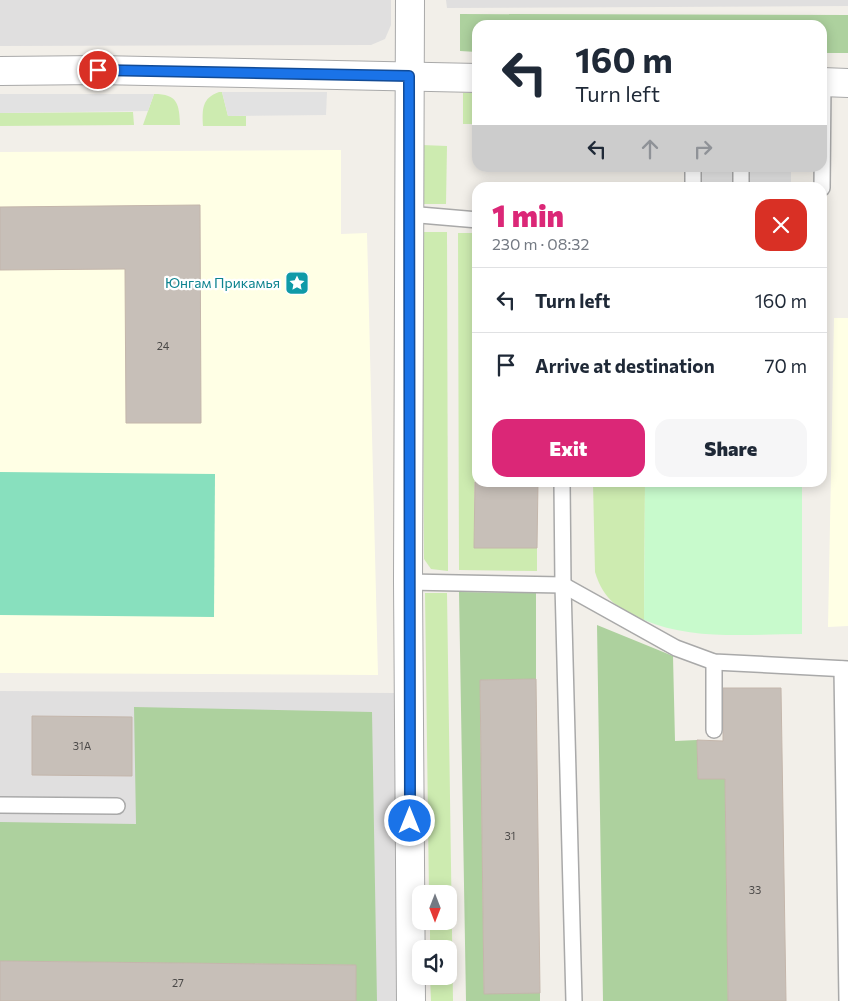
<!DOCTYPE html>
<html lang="en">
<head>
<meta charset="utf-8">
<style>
  body { margin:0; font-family:Commissioner,sans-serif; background:#f6f6f7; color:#1f2937; height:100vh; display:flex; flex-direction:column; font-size:19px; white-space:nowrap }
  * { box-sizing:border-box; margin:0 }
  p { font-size:16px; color:#747a83 }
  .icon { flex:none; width:28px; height:28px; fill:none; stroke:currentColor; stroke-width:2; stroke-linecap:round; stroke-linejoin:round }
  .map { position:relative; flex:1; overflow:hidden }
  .drawer { position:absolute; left:472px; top:182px; width:355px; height:305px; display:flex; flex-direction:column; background:#fff; border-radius:15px; box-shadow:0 2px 12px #0003 }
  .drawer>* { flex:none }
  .top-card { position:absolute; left:472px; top:20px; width:355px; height:152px; border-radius:15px; box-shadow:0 2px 12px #0003; background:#fff; color:#1f2937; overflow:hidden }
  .needle { width:32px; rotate:180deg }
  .fabs { position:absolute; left:412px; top:885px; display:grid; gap:10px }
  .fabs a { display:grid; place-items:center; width:45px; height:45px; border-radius:10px; background:#fff; box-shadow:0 2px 12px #0003; font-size:25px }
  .pin { position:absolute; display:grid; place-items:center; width:42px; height:42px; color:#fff; margin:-21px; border:2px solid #fff; border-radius:50%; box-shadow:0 1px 5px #0007 }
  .me { position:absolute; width:55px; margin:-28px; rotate:0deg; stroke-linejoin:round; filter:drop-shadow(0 0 4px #0008) }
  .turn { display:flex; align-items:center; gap:18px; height:105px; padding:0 20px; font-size:22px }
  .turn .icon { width:65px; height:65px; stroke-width:2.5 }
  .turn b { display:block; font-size:35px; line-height:42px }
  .lanes { display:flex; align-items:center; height:48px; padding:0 20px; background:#0003; justify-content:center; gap:25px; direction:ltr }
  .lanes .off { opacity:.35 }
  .round { display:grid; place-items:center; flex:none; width:52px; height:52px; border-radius:15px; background:#f6f6f7 }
  .headline { display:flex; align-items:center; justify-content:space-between; height:85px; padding:0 20px }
  h1 { font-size:30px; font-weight:800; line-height:38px; color:#db2777 }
  .primary-button { display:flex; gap:10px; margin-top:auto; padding:10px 20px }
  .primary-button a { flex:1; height:58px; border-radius:15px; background:#db2777; color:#fff; font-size:20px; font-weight:800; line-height:58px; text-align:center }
  .primary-button a+a { background:#f6f6f7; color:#1f2937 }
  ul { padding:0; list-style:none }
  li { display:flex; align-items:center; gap:15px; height:65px; padding:0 20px; border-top:1px solid #e0e1e3 }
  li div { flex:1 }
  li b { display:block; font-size:19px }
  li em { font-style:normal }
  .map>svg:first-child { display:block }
  .residential { fill:#e0dfdf }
  .education { fill:#ffffe5 }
  .grass { fill:#cdebb0 }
  .forest { fill:#add19e }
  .park { fill:#c8facc }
  .pitch { fill:#88e0be }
  .parking { fill:#e2e2e2 }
  .building { fill:#c7bfb8; stroke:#c4b6ab }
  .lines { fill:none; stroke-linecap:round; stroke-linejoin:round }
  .service-casing { stroke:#a9a9a9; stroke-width:18 }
  .minor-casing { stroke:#a9a9a9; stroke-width:30 }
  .tertiary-casing { stroke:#a9a9a9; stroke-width:30 }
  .service { stroke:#fff; stroke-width:15 }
  .minor { stroke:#fff; stroke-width:28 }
  .tertiary { stroke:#fff; stroke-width:28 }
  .route-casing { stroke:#114b97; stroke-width:12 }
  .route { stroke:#1a73e8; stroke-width:9 }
  .labels { text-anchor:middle; stroke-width:4.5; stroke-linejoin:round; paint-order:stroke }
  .number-label { font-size:11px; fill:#4b4948 }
  .culture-label { font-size:14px; fill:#0d838f; stroke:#fff; text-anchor:end }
</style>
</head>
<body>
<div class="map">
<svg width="848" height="1001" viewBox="0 0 848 1001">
  <rect width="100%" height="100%" fill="#f2efe9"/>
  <g class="residential">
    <path d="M0,0h391v25l-6,14 -14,6 -371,1z"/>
    <path d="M446,0h402v6l-401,2z"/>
    <path d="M0,691l395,2 3,308h-398z"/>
  </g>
  <g class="education">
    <path d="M341,150v84l26,-1 11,442 -378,-2v-521z"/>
    <path d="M834,318h14v308l-20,1z"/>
  </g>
  <g class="grass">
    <path d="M219,92h3l6,24h18v10h-43c-1,-17 -1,-28 16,-34z"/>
    <path d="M463,93h12l2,6v25h-14z"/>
    <path d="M154,94c24,0 25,10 26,31h-37z"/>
    <path d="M133,112l1,13 -134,1v-13z"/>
    <path d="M422,145l25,1 -1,58h-25z"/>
    <path d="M422,232h25l1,339 -17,-2 -7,-10z"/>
    <path d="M458,233h19l-3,315h63v23l-78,-1z"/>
    <path d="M593,483h52l-1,137c-26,-12 -40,-19 -49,-48z"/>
    <path d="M425,593h22l6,408h-22l-1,-25h19v-27h-19v-28h19v-27h-20z"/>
  </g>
  <g class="forest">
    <path d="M460,14l388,1v38h-25l-1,-28h-344l-1,27 -17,-1z"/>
    <path d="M459,592l77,1v86l-56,1 4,313h56v8h-74z"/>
    <path d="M597,625l76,31 2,85 22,-1 1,39h27l3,222h-125z"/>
    <path d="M134,707l238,5 5,289h-21v-36l-356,-4v-139l136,2z"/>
  </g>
  <path class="park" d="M645,483h157v151c-52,0 -109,7 -158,-14z"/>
  <path class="pitch" d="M0,472l215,2 -1,143 -214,-2z"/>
  <g class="parking">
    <path d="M222,92h105l-1,23 -98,1z"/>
    <path d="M0,94h154l-6,17 -148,2z"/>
    <rect x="702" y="168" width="89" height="19"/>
  </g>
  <g class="building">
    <path d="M200,205l1,218h-75l-1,-154 -125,1v-63z"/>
    <path d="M475,482h63l-1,66h-63z"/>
    <path d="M536,679l4,314 -56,1 -4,-314z"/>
    <path d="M723,688h58l5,313h-58l-3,-222h-27l-1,-39 26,1z"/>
    <path d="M32,716l100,1v59l-100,-1z"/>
    <path d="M0,961l356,4v36h-356z"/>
  </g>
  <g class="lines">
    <g class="service-casing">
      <g id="service">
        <path d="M693,168v20"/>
        <path d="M741,168v20"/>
        <path d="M822,188l1,-106"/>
        <path d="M408,214l70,6"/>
        <path d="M562,482l1,103 11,416"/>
        <path d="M408,582l155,3 113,63 38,14 134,7"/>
        <path d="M714,662v68"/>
        <path d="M842,669l5,332"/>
        <path d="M0,805l117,1"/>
      </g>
    </g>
    <g class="minor-casing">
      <path id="minor" d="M410,0l-2,582 3,419"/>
    </g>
    <g class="tertiary-casing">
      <g id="tertiary">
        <path d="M0,71l98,-1 380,8"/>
        <path d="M822,82l26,1"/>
      </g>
    </g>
    <use href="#service" class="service"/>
    <use href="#minor" class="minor"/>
    <use href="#tertiary" class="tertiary"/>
  </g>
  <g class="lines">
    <g class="route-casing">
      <path id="route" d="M98,70l311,6 1,745"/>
    </g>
    <use href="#route" class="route"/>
  </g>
  <defs>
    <g id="sight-square" transform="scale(1.25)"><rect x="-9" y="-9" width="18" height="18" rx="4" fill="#0f9aa8" stroke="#fff"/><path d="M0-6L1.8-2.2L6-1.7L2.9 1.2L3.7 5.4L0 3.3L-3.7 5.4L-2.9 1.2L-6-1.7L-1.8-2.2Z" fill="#fff"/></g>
  </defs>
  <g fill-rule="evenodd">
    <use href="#sight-square" x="297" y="283"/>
  </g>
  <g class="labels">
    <g class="number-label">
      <text x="163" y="350">24</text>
      <text x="82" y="750">31А</text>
      <text x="510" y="840">31</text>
      <text x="755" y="894">33</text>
      <text x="178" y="987">27</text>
    </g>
    <g class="culture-label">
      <text x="280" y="288">Юнгам Прикамья</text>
    </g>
  </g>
</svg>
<div class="fabs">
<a><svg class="needle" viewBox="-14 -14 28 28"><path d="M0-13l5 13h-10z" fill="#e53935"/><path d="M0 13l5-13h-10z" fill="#747a83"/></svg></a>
<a><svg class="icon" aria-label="sound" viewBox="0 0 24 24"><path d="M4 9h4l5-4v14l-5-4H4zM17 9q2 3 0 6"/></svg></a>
</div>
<div class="pin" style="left:98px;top:70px;background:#d93025"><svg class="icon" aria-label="arrive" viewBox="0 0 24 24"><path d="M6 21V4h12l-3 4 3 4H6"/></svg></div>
<svg class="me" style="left:410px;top:821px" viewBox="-20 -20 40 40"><circle r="17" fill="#1a73e8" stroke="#fff" stroke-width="3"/><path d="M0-11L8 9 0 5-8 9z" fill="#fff"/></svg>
<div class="top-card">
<div class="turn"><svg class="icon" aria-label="left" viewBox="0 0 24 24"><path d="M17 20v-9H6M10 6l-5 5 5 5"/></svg><div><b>160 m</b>Turn left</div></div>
<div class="lanes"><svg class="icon" aria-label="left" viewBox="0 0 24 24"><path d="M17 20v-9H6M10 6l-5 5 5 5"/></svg><svg class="icon off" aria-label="ahead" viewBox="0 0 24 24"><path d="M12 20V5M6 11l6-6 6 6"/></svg><svg class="icon off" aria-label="right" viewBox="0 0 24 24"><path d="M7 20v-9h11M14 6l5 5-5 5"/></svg></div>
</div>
<section class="drawer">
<div class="headline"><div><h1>1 min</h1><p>230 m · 08:32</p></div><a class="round" style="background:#d93025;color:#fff"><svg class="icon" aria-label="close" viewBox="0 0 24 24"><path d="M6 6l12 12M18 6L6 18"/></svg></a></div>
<ul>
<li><svg class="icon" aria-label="left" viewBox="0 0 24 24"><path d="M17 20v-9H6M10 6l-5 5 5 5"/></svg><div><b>Turn left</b></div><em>160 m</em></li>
<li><svg class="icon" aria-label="arrive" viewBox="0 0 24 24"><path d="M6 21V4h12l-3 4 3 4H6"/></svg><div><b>Arrive at destination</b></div><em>70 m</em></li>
</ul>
<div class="primary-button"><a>Exit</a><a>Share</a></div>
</section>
</div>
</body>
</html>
